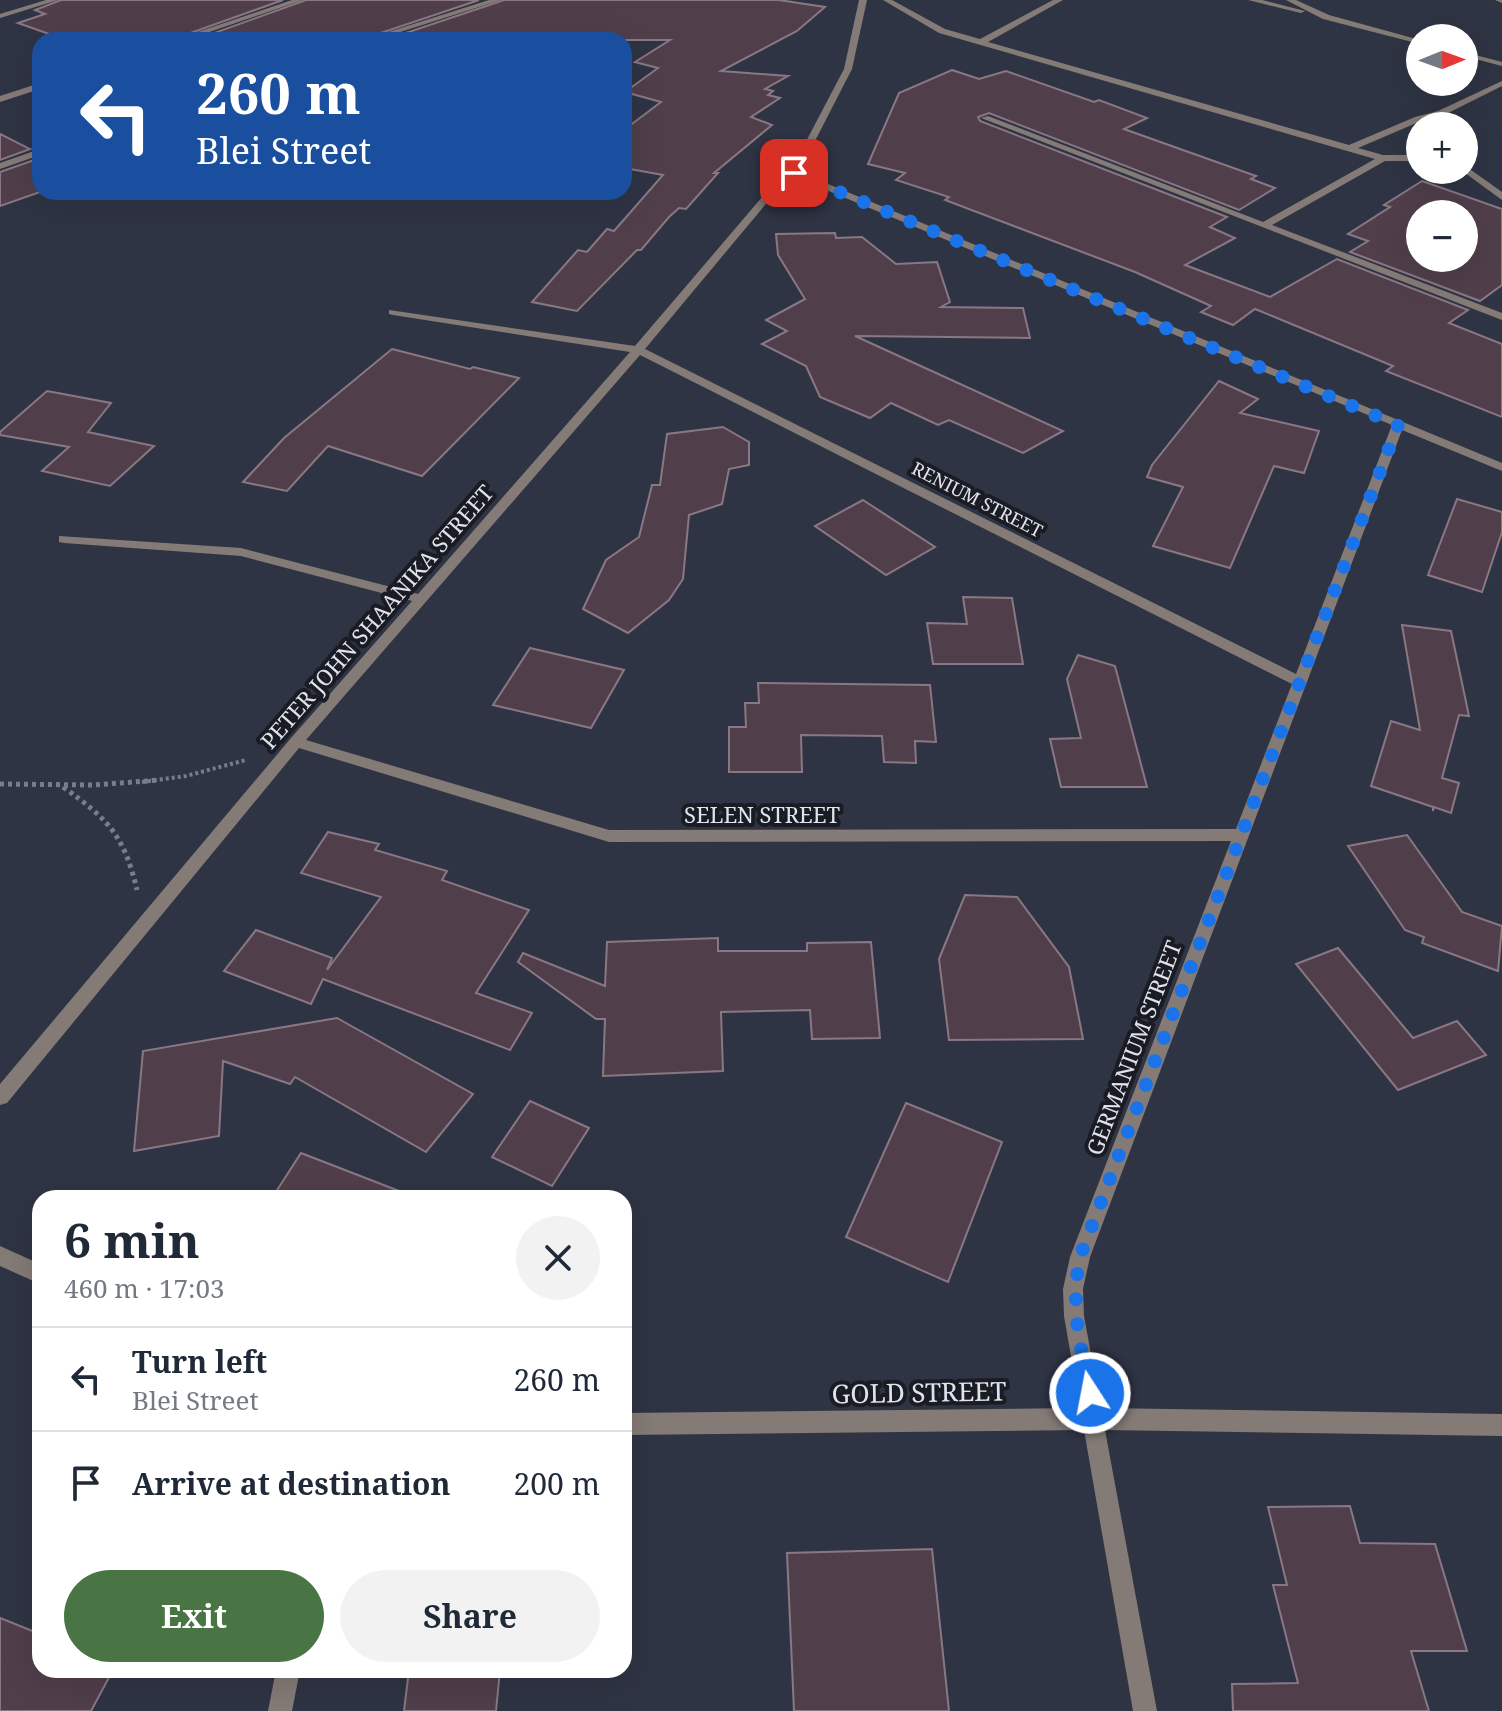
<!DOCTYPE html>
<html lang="en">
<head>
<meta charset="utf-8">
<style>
  body { margin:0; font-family:"Noto Serif",serif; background:#f2f2f3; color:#1f2937; height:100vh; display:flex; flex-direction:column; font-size:30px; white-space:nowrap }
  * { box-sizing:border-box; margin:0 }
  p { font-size:26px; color:#747a83 }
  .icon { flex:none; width:44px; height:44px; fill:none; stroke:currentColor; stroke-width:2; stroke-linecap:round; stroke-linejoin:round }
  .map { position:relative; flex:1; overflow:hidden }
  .side { position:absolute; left:32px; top:1190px; width:600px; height:488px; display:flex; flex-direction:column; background:#fff; border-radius:24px; box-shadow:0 8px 32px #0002 }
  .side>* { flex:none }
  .top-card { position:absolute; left:32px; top:32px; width:600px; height:168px; border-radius:24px; box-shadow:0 8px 32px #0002; background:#1a4fa0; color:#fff; overflow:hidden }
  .needle { width:52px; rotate:89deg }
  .fabs { position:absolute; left:1406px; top:24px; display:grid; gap:16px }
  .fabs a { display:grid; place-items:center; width:72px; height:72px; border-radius:50%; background:#fff; box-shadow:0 8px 32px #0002; font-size:40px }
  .pin { position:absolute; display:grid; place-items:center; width:68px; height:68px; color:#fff; margin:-34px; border-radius:16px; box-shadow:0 4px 12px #0006 }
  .me { position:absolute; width:88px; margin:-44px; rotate:349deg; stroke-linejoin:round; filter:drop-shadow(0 0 6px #0008) }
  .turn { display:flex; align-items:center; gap:28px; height:168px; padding:0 32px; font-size:36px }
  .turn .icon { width:104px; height:104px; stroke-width:2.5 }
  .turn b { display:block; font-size:56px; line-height:68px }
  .round { display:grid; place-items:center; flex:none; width:84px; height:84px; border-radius:42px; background:#f2f2f3 }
  .headline { display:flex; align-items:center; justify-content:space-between; height:136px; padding:0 32px }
  h1 { font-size:48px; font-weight:700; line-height:60px }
  .cta { display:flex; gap:16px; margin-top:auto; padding:16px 32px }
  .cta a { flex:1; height:92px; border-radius:48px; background:#497544; color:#fff; font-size:32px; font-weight:700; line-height:92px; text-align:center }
  .cta a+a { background:#f2f2f3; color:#1f2937 }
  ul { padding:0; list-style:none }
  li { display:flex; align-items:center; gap:24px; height:104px; padding:0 32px; border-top:2px solid #e0e1e3 }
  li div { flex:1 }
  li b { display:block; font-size:30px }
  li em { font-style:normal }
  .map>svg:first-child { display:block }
  .building { fill:#503f4b; stroke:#8a7784; stroke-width:2; fill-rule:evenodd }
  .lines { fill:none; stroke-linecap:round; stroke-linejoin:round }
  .path-far1 { stroke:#787d8a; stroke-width:4; stroke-dasharray:3 3; stroke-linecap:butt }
  .path { stroke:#787d8a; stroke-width:5; stroke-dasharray:4 4; stroke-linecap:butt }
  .street { fill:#847b76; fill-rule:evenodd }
  .route { stroke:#1a73e8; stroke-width:14; stroke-dasharray:0 25.2 }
  .labels { text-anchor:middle; stroke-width:8; stroke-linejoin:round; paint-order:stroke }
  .far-street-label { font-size:18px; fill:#e0e3ee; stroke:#1a1c23 }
  .street-label { font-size:22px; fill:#e0e3ee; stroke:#1a1c23 }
  .near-street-label { font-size:26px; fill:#e0e3ee; stroke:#1a1c23 }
</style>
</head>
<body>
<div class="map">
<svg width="1502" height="1711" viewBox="0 0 1502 1711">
  <rect width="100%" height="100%" fill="#2f3444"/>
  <g class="building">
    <path d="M61,0h222l-112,40h-105l-48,-17 27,-9 -10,-4z"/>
    <path d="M306,0h173l-119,40h-165z"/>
    <path d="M504,0h275l46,7 -28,24 -76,40 67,5 -23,13 8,2 -5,4 12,3 -29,19 21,8 -58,48h4l-32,36 -7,-1 -10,9 -28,33h-4l-60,61 -45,-9 46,-52 9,2 20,-23 7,2 49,-56 -39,-7v-38l37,-28 -36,-10 33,-24 -23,-6 35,-22h-285z"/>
    <path d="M952,70l27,9 27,-8 88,31 5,-2 48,18 -23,11 132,47 -5,3 24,9 -36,22 -250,-97 -11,4 2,4 247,96 -17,10 25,11 -50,27 85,32 67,-38 131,51 -19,13 53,21v73l-116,-46 7,-5 -138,-57 -22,16 -32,-13 10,-6 -76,-34 -190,-72 4,-3 -53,-17 9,-7 -37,-9 31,-71z"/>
    <path d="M0,134l30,15 -30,11z"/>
    <path d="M40,158v34l-40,14v-34z"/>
    <path d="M1422,181l80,28v76l-22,16 -130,-49 18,-11 -20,-7 42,-27 -6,-2zM1420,214h44v44h-44z"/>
    <path d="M835,233l1,5 26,-1 34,27 41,-2 13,40 -9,5 82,1 7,30 -175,-2 208,95 -40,22 -74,-33 -11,5 -47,-22 -21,15 -50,-21 -14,-31 -44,-22 25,-13 -21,-11 39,-21 -27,-44 -2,-21z"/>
    <path d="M392,349l78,20 3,-2 46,11 -97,98 -94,-30 -41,45 -44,-9 41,-44z"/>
    <path d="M1219,381l39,18 -18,14 79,18 -15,42 -30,-7 -44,102 -77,-22 30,-59 -36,-10 5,-12z"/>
    <path d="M47,391l64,12 -23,29 66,14 -44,40 -68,-15 27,-24 -69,-12v-3z"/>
    <path d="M723,427l26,15v23l-20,4 -7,35 -33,11 -6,64 -14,21 -41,33 -45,-24 23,-49 33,-23 13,-52h8l7,-51z"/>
    <path d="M1457,499l45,13v20l-20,60 -54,-17z"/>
    <path d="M863,500l72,47 -49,28 -71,-49z"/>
    <path d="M963,597l49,1 11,66h-90l-6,-41 40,1z"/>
    <path d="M1402,625l49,6 18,85 -10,-1 -17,63 17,5 -8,30 -17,-6 -1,4v-4l-62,-21 20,-65 29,9z"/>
    <path d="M530,648l94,22 -33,58 -98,-23z"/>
    <path d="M1078,655l37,11 32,121h-86l-11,-48 31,-1 -14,-59z"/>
    <path d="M758,683l172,2 6,57 -21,-1 1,22 -32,-1 -2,-26 -81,-1 1,37h-73v-45h17l-1,-24h14z"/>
    <path d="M328,832l51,12 -4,6 72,21 -5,9 87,30 -53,83 56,20 -22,37 -187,-71 -12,25 -87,-33 32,-41 76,28 -5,12 54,-73 -80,-24z"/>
    <path d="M1407,835l55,77 40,14 -4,45 -76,-28 2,-6 -19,-7 -57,-84z"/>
    <path d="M965,895l52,2 52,70 14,72 -134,1 -10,-81z"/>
    <path d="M718,938v13h89v-8l64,-1 9,96 -68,1 -2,-29 -89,2 2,59 -120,5 2,-57h-9l-78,-57 5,-9 82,33 2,-44z"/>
    <path d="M1338,948l75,90 44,-17 29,34 -88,35 -102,-126z"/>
    <path d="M337,1018l136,76 -47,58 -131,-75 -5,7 -67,-23 -4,75 -85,15 9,-100z"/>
    <path d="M530,1101l59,27 -37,58 -60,-29z"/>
    <path d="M906,1103l96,39 -54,140 -102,-45z"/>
    <path d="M301,1153l111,43v2h-140z"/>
    <path d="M1350,1506l10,37 75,1 32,107h-56l18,60h-196l-1,-27 66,-1 -25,-98h14l-19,-78z"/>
    <path d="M932,1549l17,162h-155l-7,-158z"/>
    <path d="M0,1618l40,16v36h73l-22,41h-91z"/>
    <path d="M409,1670h91l-4,41h-92z"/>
  </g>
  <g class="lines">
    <path class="path-far1" d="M142,782l44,-6 60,-16"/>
    <g class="path">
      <path d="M0,784l93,1 67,-5"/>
      <path d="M63,787c45,32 61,48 74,103"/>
    </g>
    <g class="street">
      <path d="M46,0h12l-58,18v-4z"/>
      <path d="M292,0h11l-117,40h-12z"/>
      <path d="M489,0h12l-126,40h-12z"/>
      <path d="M859,0h8l-15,69 -53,103 703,291v8l-100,-41 -312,827 -7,32 1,27 17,92 401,6v22l-397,-6 52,281h-24l-49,-281 -460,5v-22l456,-5 -16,-92 -1,-27 7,-32 161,-416 -622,1 -310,-94 -292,355 -7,2v-21l291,-346 121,-137 -171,-45 -177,-13 -5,-1v-6l182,12 177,46 212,-242 -237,-37 -4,-1v-4l246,36 134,-157 21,-17 54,-103zM795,177l597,248 -96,249 -651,-325 130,-156zM640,355l652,329 -56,145 -627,1 -303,-90z"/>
      <path d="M883,0h9l53,29 35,10 73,-39h10l-75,42 361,103 66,-28 23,-6 64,-30v5l-56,28 6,12h-8l-6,-10 -17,5 -63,27 25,7h37v6h-35l-113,64 230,88v7l-521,-202 7,-2 275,106 112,-63 -436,-126z"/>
      <path d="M1248,0h14l43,11 -4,2z"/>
      <path d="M1286,0h10l33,15 91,25v4l-97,-25z"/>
      <path d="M1495,0h7v3z"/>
      <path d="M1464,52l38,10v4l-38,-10z"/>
      <path d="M40,83v6l-40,13v-6z"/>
      <path d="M40,149v6l-40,14v-6z"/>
      <path d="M1464,165l38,27v8l-41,-30h3z"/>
      <path d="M0,1246l40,18v20l-40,-18z"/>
      <path d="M276,1670h24l-8,41h-24z"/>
    </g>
  </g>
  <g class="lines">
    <path class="route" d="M794,173l604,252 -318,832c-10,50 0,87 10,136"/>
  </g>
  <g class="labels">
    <g class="far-street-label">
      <text transform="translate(977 500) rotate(27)" y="6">RENIUM STREET</text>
    </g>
    <g class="street-label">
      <text transform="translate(377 617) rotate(-49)" y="8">PETER JOHN SHAANIKA STREET</text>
      <text x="762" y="823">SELEN STREET</text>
      <text transform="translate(1134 1048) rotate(-69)" y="8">GERMANIUM STREET</text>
    </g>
    <g class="near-street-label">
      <text transform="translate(919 1393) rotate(-1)" y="9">GOLD STREET</text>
    </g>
  </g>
</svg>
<div class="fabs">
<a><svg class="needle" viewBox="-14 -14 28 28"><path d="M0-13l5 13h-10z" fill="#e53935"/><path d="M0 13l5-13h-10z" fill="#747a83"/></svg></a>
<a>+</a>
<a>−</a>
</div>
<div class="pin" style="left:794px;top:173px;background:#d93025"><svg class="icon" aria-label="arrive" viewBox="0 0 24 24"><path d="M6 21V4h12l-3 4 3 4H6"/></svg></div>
<svg class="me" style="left:1090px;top:1393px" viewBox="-20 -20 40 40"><circle r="17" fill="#1a73e8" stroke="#fff" stroke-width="3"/><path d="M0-11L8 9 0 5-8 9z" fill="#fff"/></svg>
<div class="top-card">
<div class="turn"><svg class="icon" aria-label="left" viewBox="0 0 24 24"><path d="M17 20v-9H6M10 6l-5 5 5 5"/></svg><div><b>260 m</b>Blei Street</div></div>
</div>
<section class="side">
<div class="headline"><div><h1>6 min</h1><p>460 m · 17:03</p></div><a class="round"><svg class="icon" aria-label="close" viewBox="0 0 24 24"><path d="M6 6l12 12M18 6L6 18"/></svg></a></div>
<ul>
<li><svg class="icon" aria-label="left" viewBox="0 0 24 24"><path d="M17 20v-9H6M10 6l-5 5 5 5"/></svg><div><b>Turn left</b><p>Blei Street</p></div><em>260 m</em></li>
<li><svg class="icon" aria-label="arrive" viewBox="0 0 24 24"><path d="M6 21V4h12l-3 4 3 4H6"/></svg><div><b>Arrive at destination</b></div><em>200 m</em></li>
</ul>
<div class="cta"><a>Exit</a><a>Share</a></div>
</section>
</div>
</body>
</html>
